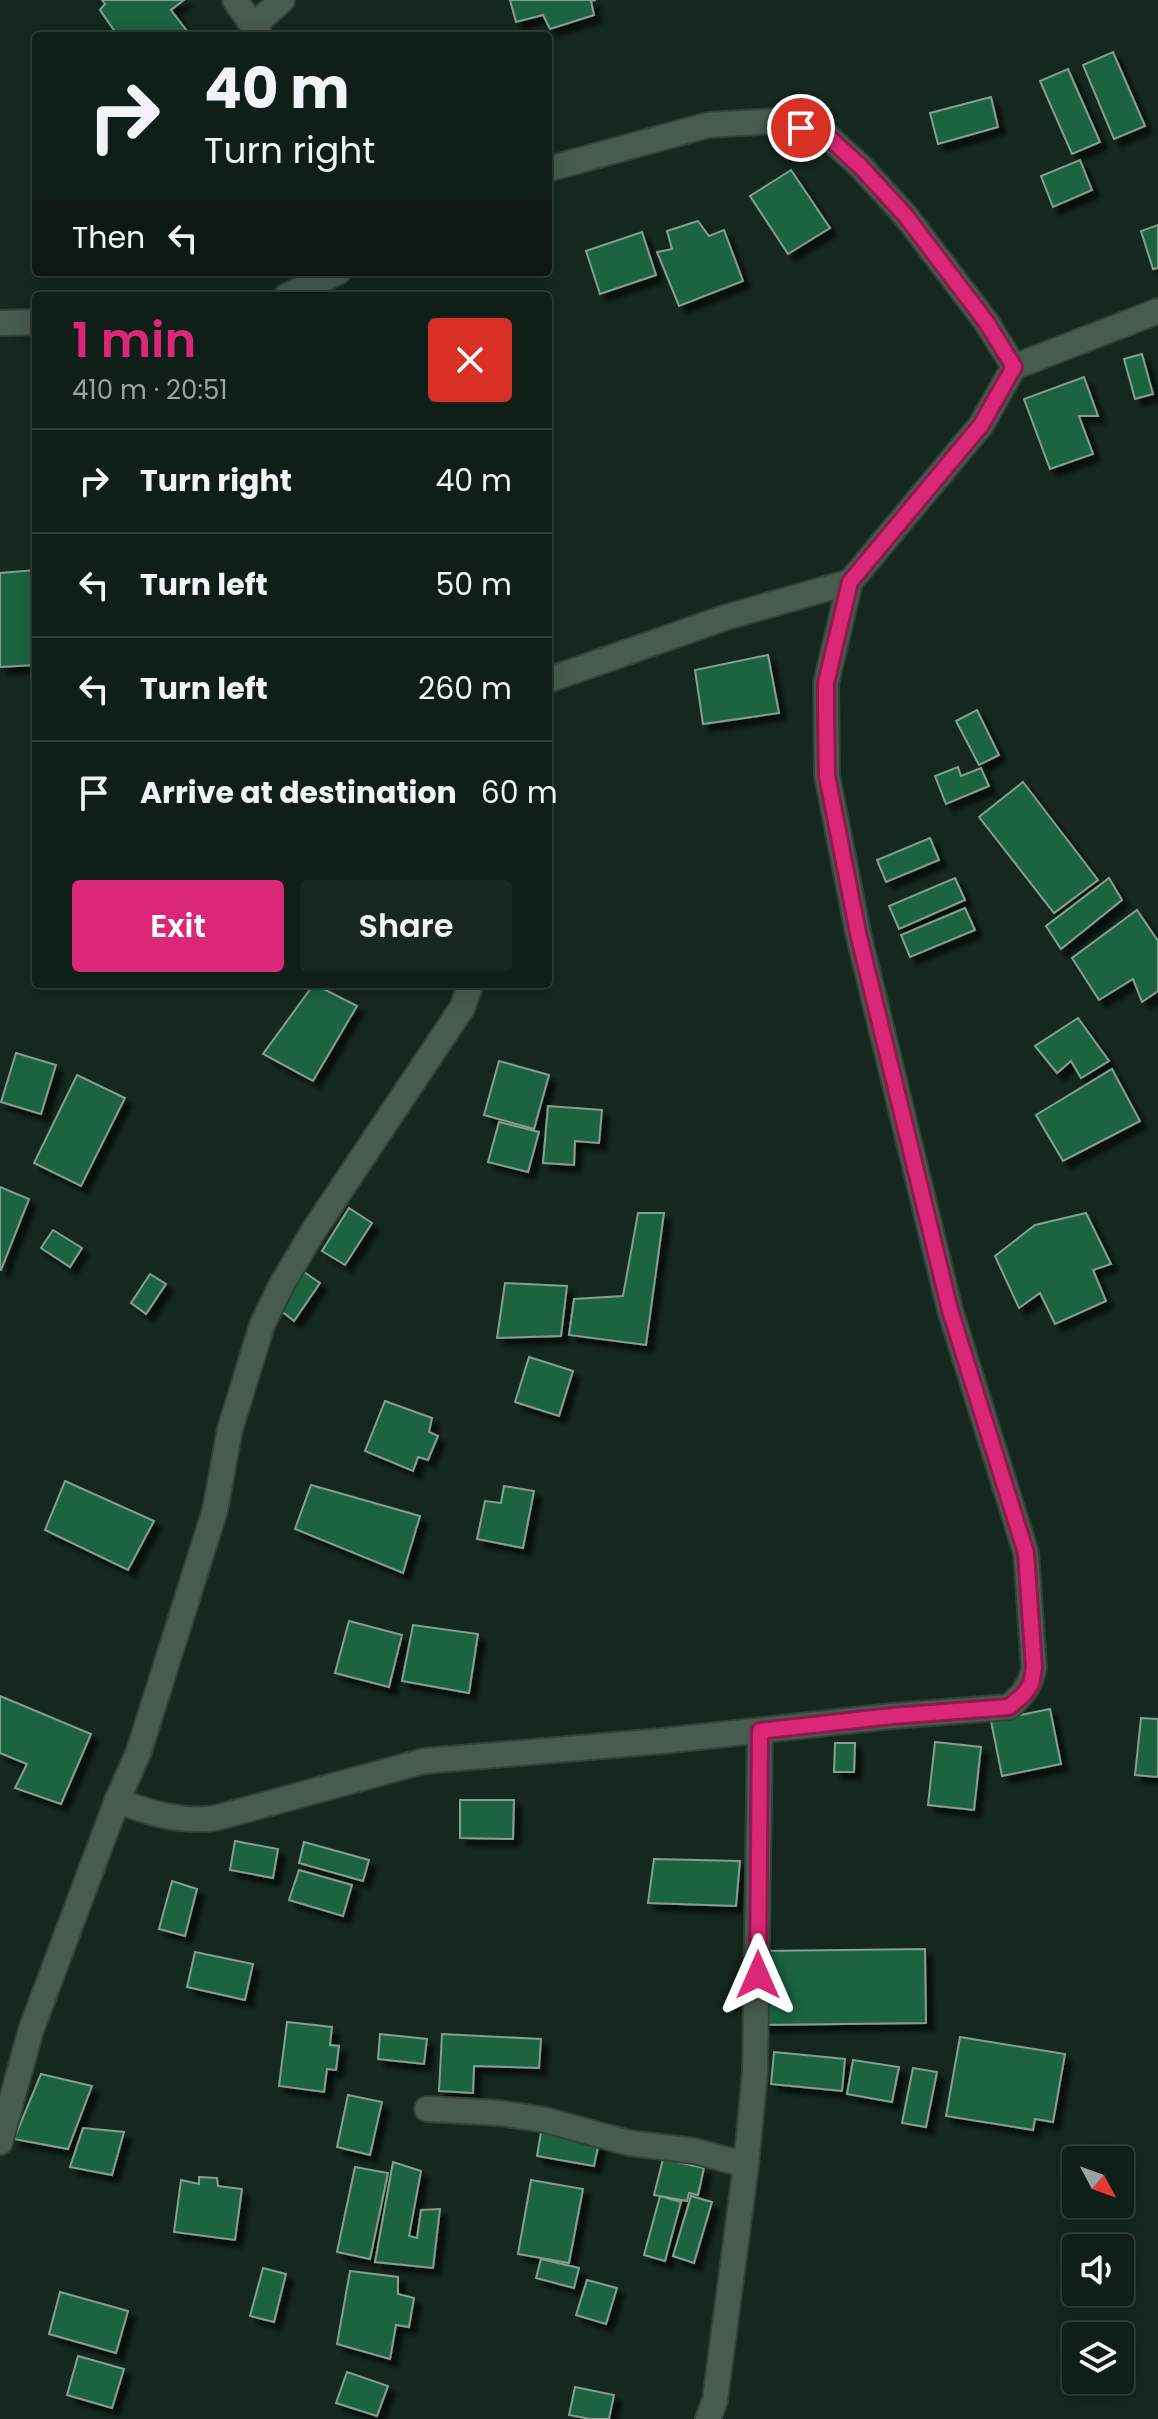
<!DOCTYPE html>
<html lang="en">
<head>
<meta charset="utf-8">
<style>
  body { margin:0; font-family:Poppins,sans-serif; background:#18271f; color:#f1f3f6; height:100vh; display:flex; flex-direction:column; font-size:30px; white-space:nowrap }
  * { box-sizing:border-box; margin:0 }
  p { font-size:26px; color:#9ba2a1 }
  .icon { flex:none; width:44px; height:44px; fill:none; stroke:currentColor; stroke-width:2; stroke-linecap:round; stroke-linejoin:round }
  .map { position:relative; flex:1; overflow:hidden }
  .side { position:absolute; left:32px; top:292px; width:520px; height:696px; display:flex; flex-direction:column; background:#0f1e16; border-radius:8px; box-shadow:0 4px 20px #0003,0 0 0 2px #2f3c35 }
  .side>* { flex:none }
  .guide { position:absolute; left:32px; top:32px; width:520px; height:244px; border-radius:8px; box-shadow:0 4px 20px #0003,0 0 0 2px #2f3c35; background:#0f1e16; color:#f1f3f6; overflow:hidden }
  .needle { width:52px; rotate:131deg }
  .buttons { position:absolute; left:1062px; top:2146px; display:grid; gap:16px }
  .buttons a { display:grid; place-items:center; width:72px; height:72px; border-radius:8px; background:#0f1e16; box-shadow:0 4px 20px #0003,0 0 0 2px #2f3c35; font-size:40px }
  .pin { position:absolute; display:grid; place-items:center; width:68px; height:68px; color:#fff; margin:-34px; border:4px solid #fff; border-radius:50%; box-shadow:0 2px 8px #0007 }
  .me { position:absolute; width:88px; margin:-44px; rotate:0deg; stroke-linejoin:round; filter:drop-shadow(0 0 6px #0008) }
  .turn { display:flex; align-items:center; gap:28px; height:168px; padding:0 40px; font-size:36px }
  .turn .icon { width:104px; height:104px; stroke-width:2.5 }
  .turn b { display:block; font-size:56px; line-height:68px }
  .then { display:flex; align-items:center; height:76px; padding:0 40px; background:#0003; gap:16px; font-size:30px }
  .round { display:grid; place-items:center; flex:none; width:84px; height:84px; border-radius:8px; background:#18271f }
  .overview { display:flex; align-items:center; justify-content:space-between; height:136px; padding:0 40px }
  h1 { font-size:48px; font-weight:600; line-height:60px; color:#db2777 }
  .primary-button { display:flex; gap:16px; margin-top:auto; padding:16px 40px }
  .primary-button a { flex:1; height:92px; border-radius:8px; background:#db2777; color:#fff; font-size:32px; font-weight:600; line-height:92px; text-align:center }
  .primary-button a+a { background:#18271f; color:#f1f3f6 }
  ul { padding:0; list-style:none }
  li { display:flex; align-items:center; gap:24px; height:104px; padding:0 40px; border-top:2px solid #2f3c35 }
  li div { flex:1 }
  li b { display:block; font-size:30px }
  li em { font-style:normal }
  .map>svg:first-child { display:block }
  .building { fill:#1d6442; stroke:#869d8f; stroke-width:2; filter:url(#shadow) }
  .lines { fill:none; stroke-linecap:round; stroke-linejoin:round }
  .minor-casing { stroke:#334239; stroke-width:28 }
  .minor { stroke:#465c4f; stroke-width:24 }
  .route-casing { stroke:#8e194d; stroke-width:20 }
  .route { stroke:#db2777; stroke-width:14 }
</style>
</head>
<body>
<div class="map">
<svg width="1158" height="2419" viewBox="0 0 1158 2419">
  <defs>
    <filter id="shadow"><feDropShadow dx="7" dy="7" stdDeviation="2" flood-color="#0009"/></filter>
  </defs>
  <rect width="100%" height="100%" fill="#14281d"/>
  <g class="building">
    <path d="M102,0h82l-13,10 16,21 -7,5h-62l-18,-26 5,-6z"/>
    <path d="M510,0h86l-5,1 3,14 -44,14 -7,-14 -27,7z"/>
    <path d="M1113,52l32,74 -31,13 -31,-74z"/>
    <path d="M1068,69l32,73 -28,12 -32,-73z"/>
    <path d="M991,97l7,30 -60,17 -8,-31z"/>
    <path d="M1080,160l12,30 -39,17 -12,-31z"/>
    <path d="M791,170l39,58 -42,26 -38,-58z"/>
    <path d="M698,221l11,15 15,-6 19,51 -64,25 -22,-54 15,-3 -5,-18z"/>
    <path d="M1158,225v43l-5,1 -12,-38z"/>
    <path d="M642,232l14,43 -56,19 -14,-43z"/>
    <path d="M1142,354l11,40 -18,5 -11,-40z"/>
    <path d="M1084,377l14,39h-19l14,38 -43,15 -26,-70z"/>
    <path d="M36,570v95l-36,2v-94z"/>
    <path d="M768,655l11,58 -76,11 -8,-54z"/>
    <path d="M977,710l22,45 -20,10 -23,-44z"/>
    <path d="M958,767l3,9 20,-8 8,18 -43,18 -11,-28z"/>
    <path d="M1023,782l75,98 -44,33 -75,-96z"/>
    <path d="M930,838l9,22 -53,22 -9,-22z"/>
    <path d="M955,878l10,22 -66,29 -10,-23z"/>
    <path d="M1109,878l13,22 -61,49 -15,-23z"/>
    <path d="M965,908l10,22 -65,27 -9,-22z"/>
    <path d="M1137,910l21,31v50l-16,11 -9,-23 -34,21 -27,-42z"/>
    <path d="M314,984l43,22 -44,75 -50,-27z"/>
    <path d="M1078,1018l31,43 -28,17 -10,-17 -14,12 -22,-27z"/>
    <path d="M16,1053l40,12 -15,49 -40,-12z"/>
    <path d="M499,1061l50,14 -15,54 -50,-14z"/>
    <path d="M1112,1069l28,52 -77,40 -27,-46z"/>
    <path d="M77,1075l48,23 -44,88 -47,-23z"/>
    <path d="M548,1106l54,4 -3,33 -24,-2 -1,24 -31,-2z"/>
    <path d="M499,1122l40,10 -11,40 -40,-10z"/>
    <path d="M0,1187l29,12 -28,71h-1z"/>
    <path d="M349,1208l23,15 -27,42 -23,-14z"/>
    <path d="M638,1213h26l-18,132 -77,-10 5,-36 49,-3z"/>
    <path d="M1086,1213l25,51 -18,6 13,31 -51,23 -15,-31 -21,15 -24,-52 40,-31z"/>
    <path d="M53,1230l29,18 -12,19 -29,-19z"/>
    <path d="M301,1270l19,13 -26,38 -19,-15z"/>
    <path d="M150,1274l16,10 -20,30 -15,-11z"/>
    <path d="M505,1283l62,3 -6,50 -64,2z"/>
    <path d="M529,1357l44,14 -14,45 -44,-14z"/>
    <path d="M385,1401l47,17 -3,14 9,4 -10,24 -10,-3 -5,14 -48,-20z"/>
    <path d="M65,1481l89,40 -26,49 -83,-40z"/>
    <path d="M311,1485l109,31 -17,57 -108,-44z"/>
    <path d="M504,1486l30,5 -11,57 -46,-9 8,-38 16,2z"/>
    <path d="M349,1621l53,14 -13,52 -54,-14z"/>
    <path d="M413,1625l65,9 -9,59 -67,-12z"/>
    <path d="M0,1696l91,38 -30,70 -46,-16 12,-24 -27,-11z"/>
    <path d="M1050,1709l11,55 -59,12 -11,-55z"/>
    <path d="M1141,1718l17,1v58l-23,-2z"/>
    <path d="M935,1742l46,5 -7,63 -46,-5z"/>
    <path d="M835,1743h20l-1,29h-20z"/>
    <path d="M460,1800h54l-1,39 -53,-1z"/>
    <path d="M235,1841l43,8 -5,29 -43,-8z"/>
    <path d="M304,1842l65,18 -6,21 -64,-18z"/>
    <path d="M654,1859l86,2 -4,45 -88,-3z"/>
    <path d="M299,1870l53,15 -9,31 -54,-16z"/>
    <path d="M172,1881l25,8 -12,47 -26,-7z"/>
    <path d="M925,1949l1,74 -166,2 -1,-74z"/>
    <path d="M195,1952l58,12 -8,36 -58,-13z"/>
    <path d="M287,2022l45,5 -2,18 9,1 -3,24 -9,-1 -3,23 -45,-6z"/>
    <path d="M380,2034l47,5 -3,25 -46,-5z"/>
    <path d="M442,2034l99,5 -2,29 -65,-2 -1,27 -34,-2z"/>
    <path d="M960,2037l105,17 -12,68 -18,-3 -2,11 -87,-14z"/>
    <path d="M774,2052l71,7 -3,32 -71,-7z"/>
    <path d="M853,2060l46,7 -7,35 -45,-8z"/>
    <path d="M913,2068l24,4 -11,55 -24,-4z"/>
    <path d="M41,2074l51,12 -24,63 -54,-10z"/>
    <path d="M348,2095l34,7 -12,53 -33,-8z"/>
    <path d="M83,2128l41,4 -12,43 -42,-8z"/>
    <path d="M541,2132l58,10 -5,24 -57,-10z"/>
    <path d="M663,2159l41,9 -6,27 -9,-2 -2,8 -33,-6z"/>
    <path d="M393,2162l28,9 -12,65 8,2 4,-28 19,-1 -7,59 -58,-6z"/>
    <path d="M355,2167l33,6 -18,86 -33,-7z"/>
    <path d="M199,2177l18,1 1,8 24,3 -7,51 -61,-8 7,-52 18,4z"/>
    <path d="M531,2180l52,9 -14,74 -51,-9z"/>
    <path d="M660,2196l21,6 -16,59 -21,-6z"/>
    <path d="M691,2196l21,6 -18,61 -21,-7z"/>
    <path d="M541,2259l38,9 -5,20 -38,-10z"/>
    <path d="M263,2268l23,6 -12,48 -24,-6z"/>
    <path d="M350,2271l48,6v17l16,4 -5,29 -13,-2 -6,34 -53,-15z"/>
    <path d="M587,2280l30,8 -11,36 -30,-9z"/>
    <path d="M60,2292l68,19 -12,42 -67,-19z"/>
    <path d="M78,2356l46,13 -12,39 -45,-13z"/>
    <path d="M347,2372l41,14 -11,30 -41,-13z"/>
    <path d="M575,2387l39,8 -5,24h-19l-21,-4z"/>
  </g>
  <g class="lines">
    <g class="minor-casing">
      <g id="minor">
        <path d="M235,0l25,36"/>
        <path d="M253,26l29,-26"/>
        <path d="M548,169l160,-44 68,-4 49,13 36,33 44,48 82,108 27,44"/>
        <path d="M287,296l51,-24"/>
        <path d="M0,323l36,-1"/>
        <path d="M548,680l179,-63 123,-35"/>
        <path d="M117,1801c35,12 62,22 99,17l208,-57 238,-20 230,-25 117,-9c14,-12 21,-21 25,-39l-8,-115 -76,-243 -92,-377 -31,-157 -1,-93 24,-101 131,-157 33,-58 144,-56"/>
        <path d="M427,2109l73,4 45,7 84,23 66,8 51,14"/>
        <path d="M0,2142l31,-112 86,-229 22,-50 76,-241 15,-81 32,-104 20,-41 32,-54 148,-222 9,-24"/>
        <path d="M708,2419l7,-19 31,-235 9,-93 5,-341"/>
      </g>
    </g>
    <use href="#minor" class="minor"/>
  </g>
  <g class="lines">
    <g class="route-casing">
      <path id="route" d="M758,1975l2,-244 132,-15 117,-9 15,-13 7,-10 3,-16 -8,-115 -76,-243 -92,-377 -31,-157 -1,-62v-31l24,-101 131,-157 33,-58 -27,-44 -82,-108 -44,-48 -36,-33 -24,-6"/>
    </g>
    <use href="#route" class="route"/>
  </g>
</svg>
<div class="buttons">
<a><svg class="needle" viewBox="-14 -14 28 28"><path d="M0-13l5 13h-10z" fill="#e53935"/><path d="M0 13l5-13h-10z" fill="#9ba2a1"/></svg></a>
<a><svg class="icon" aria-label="sound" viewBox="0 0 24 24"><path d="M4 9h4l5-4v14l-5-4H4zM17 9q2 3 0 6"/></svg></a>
<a><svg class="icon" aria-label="layers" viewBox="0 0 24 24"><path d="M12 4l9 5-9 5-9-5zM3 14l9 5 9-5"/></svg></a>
</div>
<div class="pin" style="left:801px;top:128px;background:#d93025"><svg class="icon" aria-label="arrive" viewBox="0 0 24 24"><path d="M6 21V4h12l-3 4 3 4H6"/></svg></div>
<svg class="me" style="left:758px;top:1975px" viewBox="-20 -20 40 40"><path d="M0-17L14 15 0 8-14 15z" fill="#db2777" stroke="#fff" stroke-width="4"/></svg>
<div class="guide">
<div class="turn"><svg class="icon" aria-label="right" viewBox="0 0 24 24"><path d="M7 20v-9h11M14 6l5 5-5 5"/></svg><div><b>40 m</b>Turn right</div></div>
<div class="then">Then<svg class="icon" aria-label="left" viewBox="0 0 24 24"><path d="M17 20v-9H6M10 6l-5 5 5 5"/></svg></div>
</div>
<section class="side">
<div class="overview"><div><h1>1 min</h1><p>410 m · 20:51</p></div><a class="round" style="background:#d93025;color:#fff"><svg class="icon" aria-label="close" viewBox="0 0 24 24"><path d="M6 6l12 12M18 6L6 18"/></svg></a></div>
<ul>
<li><svg class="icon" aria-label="right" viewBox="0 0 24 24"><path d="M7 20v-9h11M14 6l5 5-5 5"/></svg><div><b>Turn right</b></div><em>40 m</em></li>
<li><svg class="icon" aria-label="left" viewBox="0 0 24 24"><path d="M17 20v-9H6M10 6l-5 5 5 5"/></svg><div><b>Turn left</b></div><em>50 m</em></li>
<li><svg class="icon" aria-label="left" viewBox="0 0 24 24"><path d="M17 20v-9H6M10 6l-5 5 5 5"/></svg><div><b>Turn left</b></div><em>260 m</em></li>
<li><svg class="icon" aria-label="arrive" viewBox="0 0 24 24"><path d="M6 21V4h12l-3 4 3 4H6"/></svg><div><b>Arrive at destination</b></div><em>60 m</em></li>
</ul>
<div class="primary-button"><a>Exit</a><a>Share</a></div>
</section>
</div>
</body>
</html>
